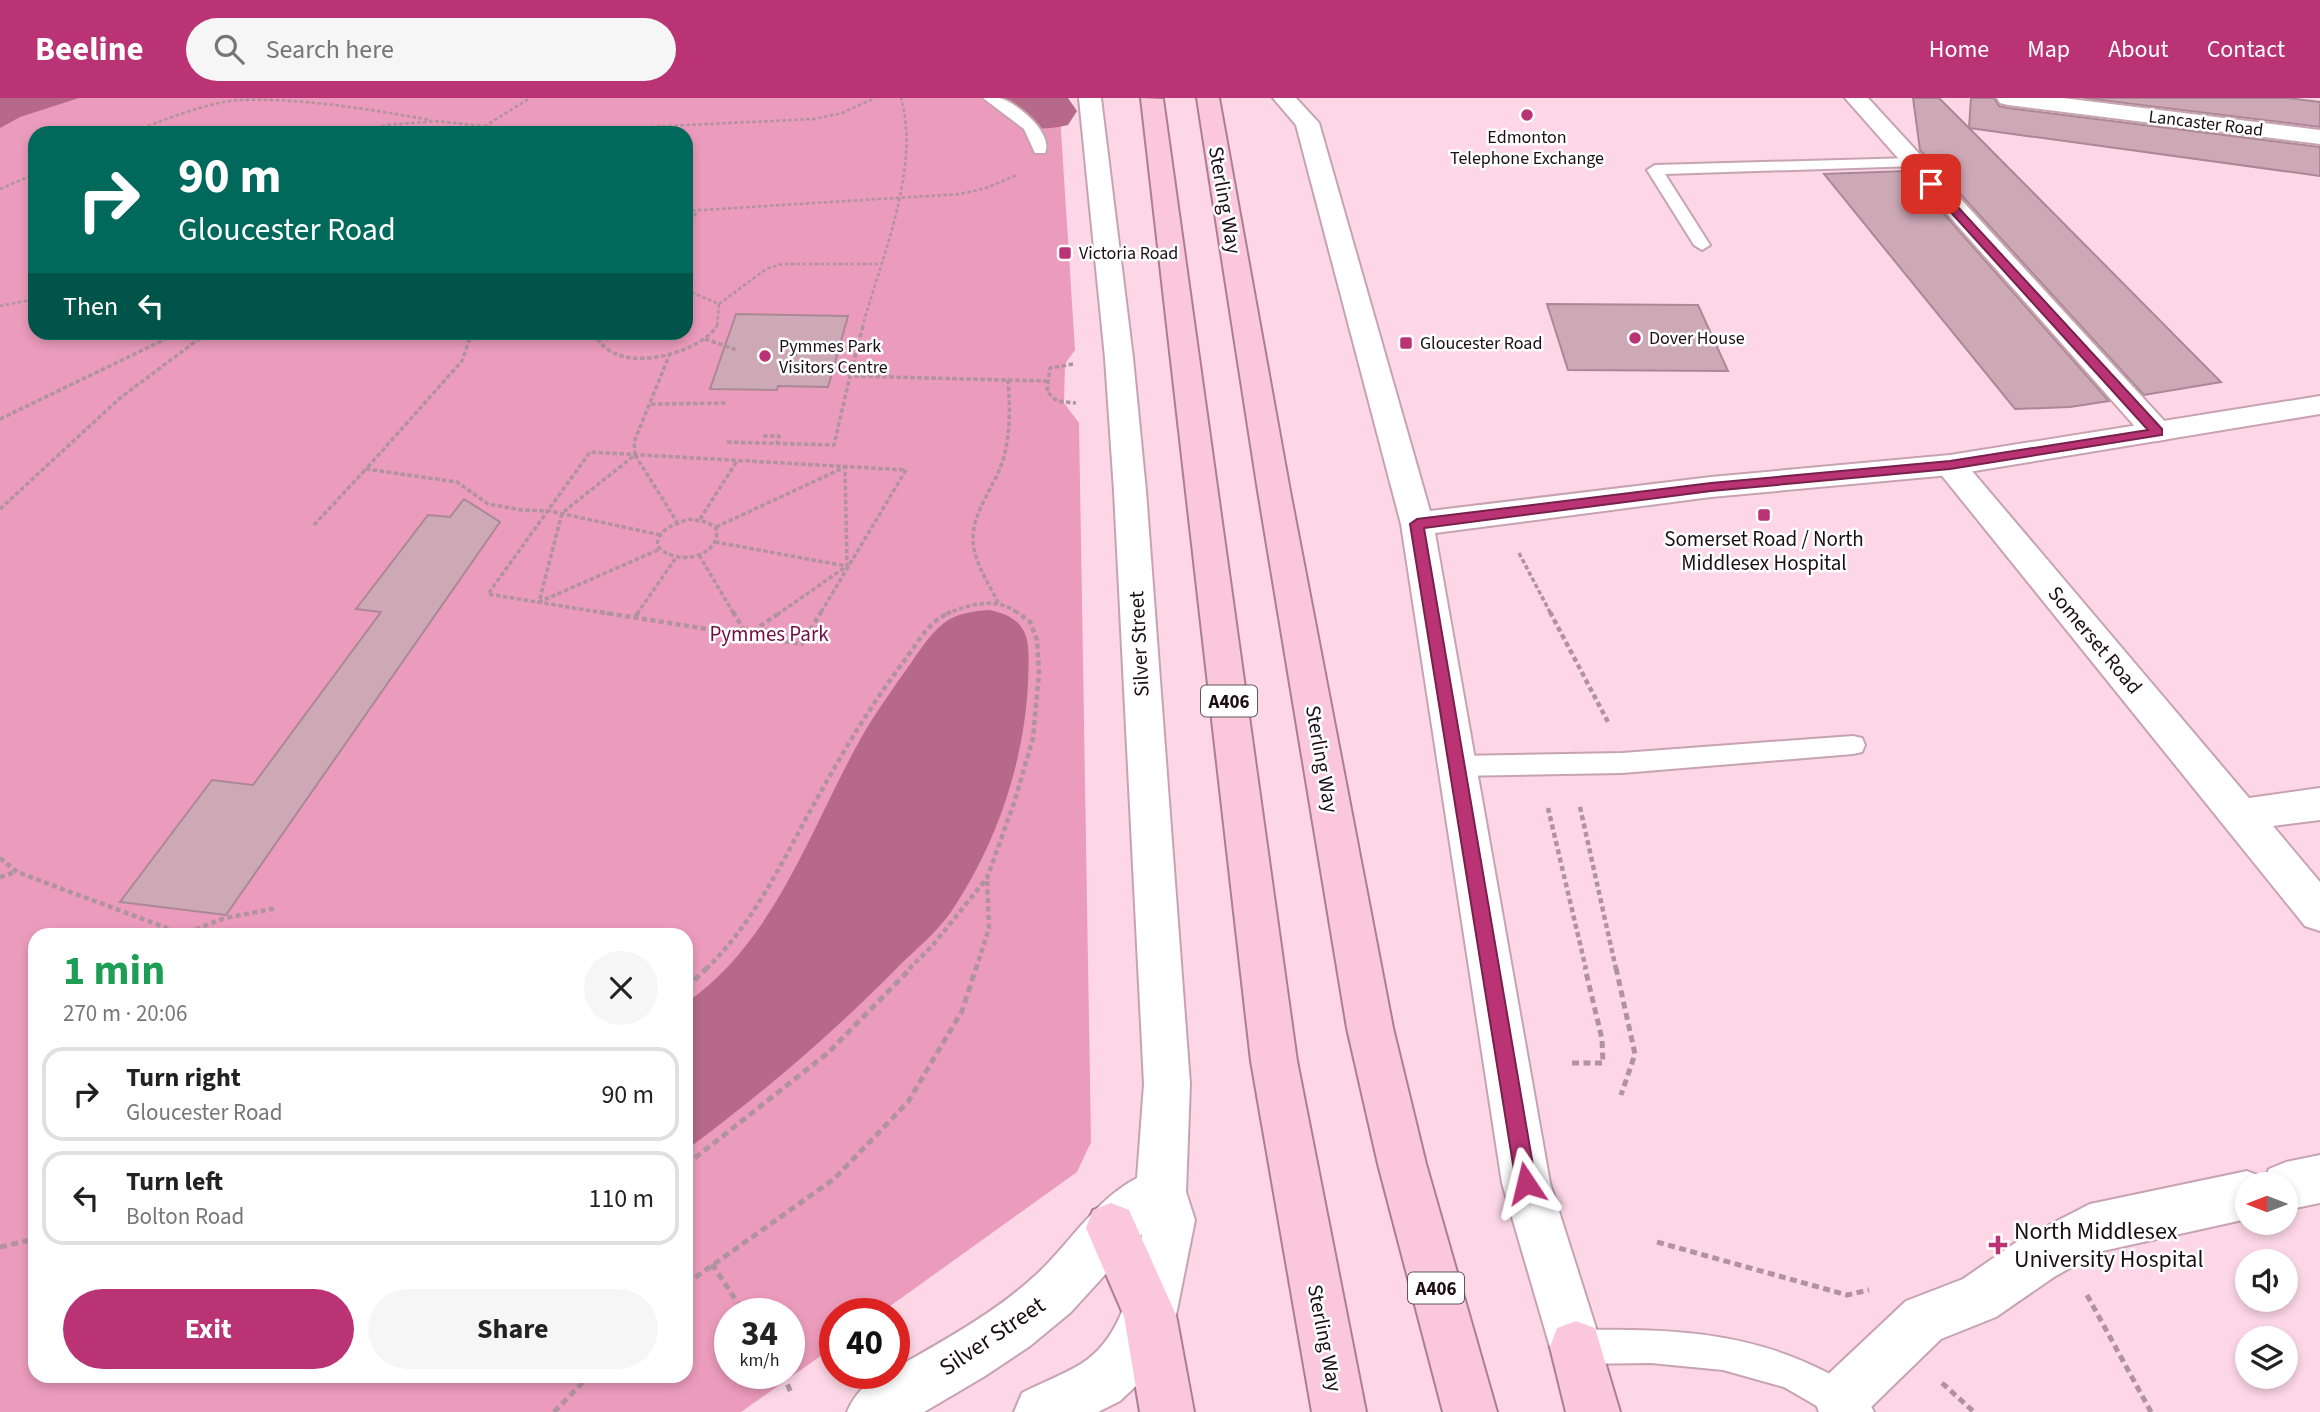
<!DOCTYPE html>
<html lang="en">
<head>
<meta charset="utf-8">
<style>
  body { margin:0; font-family:"Source Sans 3",sans-serif; background:#f6f6f6; color:#222; height:100vh; display:flex; flex-direction:column; font-size:26px; white-space:nowrap }
  * { box-sizing:border-box; margin:0 }
  p { font-size:23px; color:#767676 }
  .icon { flex:none; width:38px; height:38px; fill:none; stroke:currentColor; stroke-width:2; stroke-linecap:round; stroke-linejoin:round }
  .map { position:relative; flex:1; overflow:hidden }
  .details { position:absolute; left:28px; top:830px; width:665px; height:455px; display:flex; flex-direction:column; background:#fff; border-radius:21px; box-shadow:0 4px 10px #0003 }
  .details>* { flex:none }
  .top-card { position:absolute; left:28px; top:28px; width:665px; height:214px; border-radius:21px; box-shadow:0 4px 10px #0003; background:#00695c; color:#fff; overflow:hidden }
  .needle { width:46px; rotate:270deg }
  .controls { position:absolute; left:2235px; top:1074px; display:grid; gap:14px }
  .controls a { display:grid; place-items:center; width:63px; height:63px; border-radius:50%; background:#fff; box-shadow:0 4px 10px #0003; font-size:35px }
  .speed { position:absolute; left:714px; top:1200px; display:flex; gap:14px; font-size:35px; font-weight:700; text-align:center }
  .speed>* { display:grid; place-content:center; width:91px; height:91px; border-radius:50%; background:#fff; box-shadow:0 4px 10px #0003; line-height:1 }
  .speed small { font-size:18px; font-weight:400 }
  .speed .limit { border:10px solid #d22; background:#fff; color:#111 }
  .pin { position:absolute; display:grid; place-items:center; width:60px; height:60px; color:#fff; margin:-30px; border-radius:14px; box-shadow:0 4px 10px #0006 }
  .me { position:absolute; width:77px; margin:-38px; rotate:350deg; stroke-linejoin:round; filter:drop-shadow(0 0 5px #0008) }
  .turn { display:flex; align-items:center; gap:24px; height:147px; padding:0 35px; font-size:32px }
  .turn .icon { width:91px; height:91px; stroke-width:2.5 }
  .turn b { display:block; font-size:49px; line-height:60px }
  .then { display:flex; align-items:center; height:66px; padding:0 35px; background:#0003; gap:14px; font-size:26px }
  .round { display:grid; place-items:center; flex:none; width:74px; height:74px; border-radius:37px; background:#f6f6f6 }
  .overview { display:flex; align-items:center; justify-content:space-between; height:119px; padding:0 35px }
  h1 { font-size:42px; font-weight:700; line-height:52px; color:#1e9e55 }
  .button { display:flex; gap:14px; margin-top:auto; padding:14px 35px }
  .button a { flex:1; height:80px; border-radius:42px; background:#b93375; color:#fff; font-size:28px; font-weight:700; line-height:80px; text-align:center }
  .button a+a { background:#f6f6f6; color:#222 }
  ul { padding:0; list-style:none }
  li { display:flex; align-items:center; gap:21px; height:94px; margin:0 14px 10px; padding:0 21px; border:4px solid #e0e0e0; border-radius:21px }
  li div { flex:1 }
  li b { display:block; font-size:26px }
  li em { font-style:normal }
  header { display:flex; align-items:center; gap:42px; box-sizing:border-box; height:98px; padding:0 35px; background:#b93375; color:#fff }
  header strong { font-size:33px }
  nav { display:flex; gap:38px; margin-inline-start:auto; font-size:24px }
  .search { width:490px; height:63px; background:#f6f6f6; display:flex; align-items:center; gap:18px; box-sizing:border-box; padding:0 24px; border-radius:38px; color:#767676; font-size:26px }
  .map>svg:first-child { display:block }
  .green { fill:#eb9bbb; fill-rule:evenodd }
  .water { fill:#b66989 }
  .lines { fill:none; stroke-linecap:round; stroke-linejoin:round }
  .river { fill:#b66989; fill-rule:evenodd }
  .building { fill:#cda9b6; stroke:#ab8895; stroke-width:2 }
  .service-casing { stroke:#c7a3b0; stroke-width:4 }
  .minor-casing { stroke:#c7a3b0; stroke-width:4 }
  .tertiary-casing { stroke:#c7a3b0; stroke-width:4 }
  .trunk-casing { stroke:#ac7e90; stroke-width:4 }
  .path-far3 { stroke:#b0939d; stroke-width:2.5; stroke-dasharray:3.5 2.5; stroke-linecap:butt }
  .path-far2 { stroke:#b0939d; stroke-width:3.5; stroke-dasharray:4.5 2.5; stroke-linecap:butt }
  .path-far1 { stroke:#b0939d; stroke-width:4.5; stroke-dasharray:5 3.5; stroke-linecap:butt }
  .path { stroke:#b0939d; stroke-width:5; stroke-dasharray:7 4.5; stroke-linecap:butt }
  .service { fill:#fff; fill-rule:evenodd }
  .minor { fill:#fff; fill-rule:evenodd }
  .tertiary { fill:#fff; fill-rule:evenodd }
  .trunk { fill:#fbc8db; fill-rule:evenodd }
  .route { fill:#b93375; stroke:#78214c; stroke-width:2 }
  .poi-dot { fill:#b93375; stroke:#fff; stroke-width:2.5 }
  .labels { text-anchor:middle; stroke-width:5; stroke-linejoin:round; paint-order:stroke }
  .far-street-label { font-size:18px; fill:#1c0f14; stroke:#fff }
  .far-poi-label { font-size:18px; fill:#1c0f14; stroke:#fff; text-anchor:start }
  .shield { fill:#fff; stroke:#60575a; stroke-width:2 }
  .shield-label { font-size:19px; font-weight:bold; fill:#1c0f14 }
  .street-label { font-size:21px; fill:#1c0f14; stroke:#fff }
  .poi-label { font-size:21px; fill:#1c0f14; stroke:#fff }
  .park-label { font-size:21px; fill:#6e0e42; stroke:#fff }
  .near-poi-label { font-size:24px; fill:#1c0f14; stroke:#fff; text-anchor:start }
  .near-street-label { font-size:24px; fill:#1c0f14; stroke:#fff }
</style>
</head>
<body>
<header>
<strong>Beeline</strong>
<div class="search"><svg class="icon" aria-label="search" viewBox="0 0 24 24"><circle cx="10" cy="10" r="6"/><path d="M15 15l6 6"/></svg>Search here</div>
<nav><a>Home</a><a>Map</a><a>About</a><a>Contact</a></nav>
</header>
<div class="map">
<svg width="2320" height="1314" viewBox="0 0 2320 1314">
  <rect width="100%" height="100%" fill="#fdd7e5"/>
  <path class="green" d="M0,0h1055l5,17 15,235 -10,14 -1,39 15,20 12,719 -14,30 -198,142h-44v32l-94,66h-741zM35,35h651v199h-651zM35,836h651v442h-651zM730,1216h59v60h-59z"/>
  <g class="water">
    <path d="M0,0h79l-59,19 -20,11z"/>
    <path d="M989,512c45,9 40,35 39,73 -4,81 -32,162 -77,229 -14,20 -35,37 -52,54 -66,67 -137,128 -213,184v-147c86,-60 121,-165 169,-254 13,-25 30,-49 46,-72 13,-17 26,-41 43,-54 13,-10 30,-12 45,-13z"/>
  </g>
  <g class="lines">
    <path class="river" d="M993,0h75l9,13 -9,14c-34,8 -54,3 -75,-27z"/>
  </g>
  <g class="building">
    <path d="M1913,0h26l30,30 2,-30h23l5,8 9,2 312,39v29l-351,-48 252,254 -77,13 -224,-245z"/>
    <path d="M2084,0h204l32,4v25z"/>
    <path d="M1906,73l203,230 -39,6 -55,2 -191,-235z"/>
    <path d="M1547,206l151,1 30,66 -160,-1z"/>
    <path d="M736,216l112,2 -20,71 -50,-1 -1,4 -67,-1z"/>
    <path d="M464,401l36,23 -274,393 -106,-13 92,-122 41,5 128,-173 -25,-3 72,-94 22,2z"/>
  </g>
  <g class="lines">
    <g class="service-casing">
      <g id="service">
        <path d="M983,0c5,0 12,0 17,0 17,5 54,35 45,55h-10l-11,-24z"/>
        <path d="M1912,60l5,2 3,3 -3,3 -252,8 45,71 -8,5 -8,-5 -47,-75 8,-5z"/>
        <path d="M1853,638l9,2 3,7 -3,7 -9,2 -231,19 -166,3 -9,-3 -3,-7 3,-7 9,-3 166,-3z"/>
        <path d="M1576,1232c91,-1 168,0 250,42 19,9 40,21 48,40h-47l-43,-25 -61,-17 -72,-7 -75,1 -12,-5 -5,-12 5,-12z"/>
      </g>
    </g>
    <g class="minor-casing">
      <g id="minor">
        <path d="M1845,0h23l300,327 4,7 -4,7 -11,2 -11,-2z"/>
        <path d="M1997,0h66l257,32v14l-312,-39 -8,-2z"/>
        <path d="M1950,357l11,3 288,340 71,-10v32l-47,6 47,56v49l-15,-5 -366,-454 -5,-7 5,-7z"/>
        <path d="M2320,1057v48l-34,7v-25h-39v34l-149,33 -44,25 -58,40 -55,22 -75,73h-47l-5,-13 8,-19 84,-79 57,-22 55,-38 72,-37 157,-33 18,7 4,-9 17,-7z"/>
      </g>
    </g>
    <g class="tertiary-casing">
      <g id="tertiary">
        <path d="M1079,0h22l32,260 13,133 44,593 -4,108 9,28 -19,95 -36,67 -20,19 -22,11h-84l8,-19c19,-10 41,-18 59,-29 44,-28 51,-84 61,-130l-71,78 -41,34 -45,30 -61,36h-77c8,-19 25,-38 47,-38v-5c50,-29 101,-56 143,-95 34,-32 58,-74 100,-96l7,-94 -30,-593 -9,-133z"/>
        <path d="M1273,0h23l23,25 111,388 281,-34 239,-22 370,-59v18l-370,61 -239,22 -276,36 115,650 52,164 -7,19 -19,7 -19,-7 -7,-19 -48,-164 -101,-659 -105,-399z"/>
      </g>
    </g>
    <g class="trunk-casing">
      <g id="trunk">
        <path d="M1141,0l22,1 134,962 69,351h-54l-61,-351z"/>
        <path d="M1197,0h22l71,393 103,537 33,136 71,248h-54l-65,-248 -31,-136 -89,-537z"/>
        <path d="M1111,1105l18,7 47,105 18,97h-54l-16,-96 -38,-88 7,-18z"/>
        <path d="M1576,1223l19,7 25,84h-54l-16,-65 7,-19z"/>
      </g>
    </g>
    <g class="path-far3">
      <path d="M131,35c29,-12 77,-31 108,-33 65,-2 128,9 192,20"/>
      <path d="M346,35l42,-8 49,-4 101,11 276,-13 28,-6 33,-15"/>
      <path d="M474,35l56,-35"/>
      <path d="M0,91l35,-15"/>
      <path d="M686,113l274,-17 26,-6 31,-13"/>
      <path d="M686,134l11,-21"/>
      <path d="M686,192l33,14 -2,24"/>
      <path d="M719,206l47,-35 16,-5h97"/>
      <path d="M0,208l35,-7"/>
      <path d="M862,230c19,-69 59,-160 39,-230"/>
    </g>
    <g class="path-far2">
      <path d="M863,228l-13,50 197,5"/>
      <path d="M472,234l-10,29 -96,108 91,13 31,22 33,6 29,1 110,24"/>
      <path d="M595,234c14,45 101,25 122,-6"/>
      <path d="M705,241l32,11"/>
      <path d="M798,245l4,6"/>
      <path d="M795,257l7,-6 55,-1"/>
      <path d="M1073,266l-23,4 -3,24 10,9 19,2"/>
      <path d="M651,306l77,-1"/>
      <path d="M0,321l180,-87"/>
      <path d="M763,338h16l-2,7"/>
      <path d="M727,344l107,3 16,-69"/>
      <path d="M635,357l-1,-13 35,-86"/>
      <path d="M0,411l120,-111 88,-66"/>
      <path d="M688,421l19,3 9,6c7,29 -42,40 -59,17 2,-17 17,-20 31,-26z"/>
      <path d="M700,421l37,-58"/>
      <path d="M314,427l52,-56"/>
      <path d="M716,429l129,-60 2,99 -69,48"/>
      <path d="M715,444l131,24"/>
      <path d="M658,452l-119,52 23,-89 73,-58 42,67"/>
      <path d="M1519,455l32,61"/>
      <path d="M699,457l35,59"/>
      <path d="M998,505c-9,-20 -26,-43 -25,-66 1,-26 19,-48 28,-71 10,-28 9,-58 7,-87"/>
      <path d="M611,516l-123,-20 102,-142 316,18 -86,144"/>
      <path d="M637,516l38,-55"/>
      <path d="M946,516c24,-10 51,-18 73,0"/>
    </g>
    <g class="path-far1">
      <path d="M600,514l202,32 19,-32"/>
      <path d="M733,514l14,23 34,-23"/>
      <path d="M1550,514l58,110"/>
      <path d="M635,519l4,-5"/>
      <path d="M1580,709l36,162"/>
      <path d="M1548,710l38,161"/>
      <path d="M0,760l17,14 166,62 42,-16 52,-10"/>
      <path d="M0,779l16,-5"/>
      <path d="M706,871c45,-43 72,-99 102,-154 29,-53 59,-105 96,-154 13,-17 25,-41 47,-49"/>
      <path d="M909,871l24,-24 54,-67 27,-75 19,-65 6,-65 -2,-33 -7,-18 -13,-10"/>
      <path d="M976,871l13,-41 -2,-49"/>
    </g>
    <g class="path">
      <path d="M1616,870l19,86 -14,41"/>
      <path d="M686,890l21,-20"/>
      <path d="M1572,965h31l-1,-24 -17,-71"/>
      <path d="M686,1067l143,-113 82,-84"/>
      <path d="M1657,1144l190,53 22,-5"/>
      <path d="M0,1149l35,-8"/>
      <path d="M712,1166l33,50"/>
      <path d="M686,1186l148,-105 74,-77 54,-91 14,-43"/>
      <path d="M2087,1197l64,117"/>
      <path d="M783,1276l9,21"/>
      <path d="M1942,1285l32,29"/>
      <path d="M554,1314l35,-36"/>
    </g>
    <use href="#service" class="service"/>
    <use href="#minor" class="minor"/>
    <use href="#tertiary" class="tertiary"/>
    <use href="#trunk" class="trunk"/>
  </g>
  <path class="route" d="M1927,83h7l228,248v6l-212,34 -239,22 -287,37 112,655 -3,7 -7,3 -7,-3 -3,-7 -106,-659 7,-5 294,-36 239,-22 198,-31 -221,-244z"/>
  <g class="poi-dot">
    <circle cx="1527" cy="17" r="7"/>
    <rect x="1058" y="148" width="14" height="14" rx="3.5"/>
    <circle cx="1635" cy="240" r="7"/>
    <rect x="1399" y="238" width="14" height="14" rx="3.5"/>
    <circle cx="765" cy="258" r="7"/>
    <rect x="1757" y="410" width="14" height="14" rx="3.5"/>
    <path d="M1994.5 1136.5h7v7h7v7h-7v7h-7v-7h-7v-7h7z"/>
  </g>
  <g class="labels">
    <g class="far-street-label">
      <text transform="translate(2206 25) rotate(7)" y="6">Lancaster Road</text>
    </g>
    <g class="far-poi-label">
      <text x="1527" y="45" text-anchor="middle">Edmonton<tspan x="1527" dy="21">Telephone Exchange</tspan></text>
      <text x="1079" y="161">Victoria Road</text>
      <text x="1649" y="246">Dover House</text>
      <text x="1420" y="251">Gloucester Road</text>
      <text x="779" y="254">Pymmes Park<tspan x="779" dy="21">Visitors Centre</tspan></text>
    </g>
    <g class="shield">
      <rect x="1201" y="587.5" width="56" height="31" rx="5"/>
      <rect x="1408" y="1174.5" width="56" height="31" rx="5"/>
    </g>
    <g class="shield-label">
      <text x="1229" y="610">A406</text>
      <text x="1436" y="1197">A406</text>
    </g>
    <g class="street-label">
      <text transform="translate(1225 102) rotate(80)" y="7">Sterling Way</text>
      <text transform="translate(2095 542) rotate(50)" y="7">Somerset Road</text>
      <text transform="translate(1139 546) rotate(-93)" y="7">Silver Street</text>
      <text transform="translate(1322 661) rotate(80)" y="7">Sterling Way</text>
      <text transform="translate(1325 1240) rotate(79)" y="7">Sterling Way</text>
    </g>
    <g class="poi-label">
      <text x="1764" y="448">Somerset Road / North<tspan x="1764" dy="24">Middlesex Hospital</tspan></text>
    </g>
    <g class="park-label">
      <text x="769" y="543">Pymmes Park</text>
    </g>
    <g class="near-poi-label">
      <text x="2014" y="1141">North Middlesex<tspan x="2014" dy="28">University Hospital</tspan></text>
    </g>
    <g class="near-street-label">
      <text transform="translate(992 1238) rotate(-34)" y="8">Silver Street</text>
    </g>
  </g>
</svg>
<div class="controls">
<a><svg class="needle" viewBox="-14 -14 28 28"><path d="M0-13l5 13h-10z" fill="#e53935"/><path d="M0 13l5-13h-10z" fill="#767676"/></svg></a>
<a><svg class="icon" aria-label="sound" viewBox="0 0 24 24"><path d="M4 9h4l5-4v14l-5-4H4zM17 9q2 3 0 6"/></svg></a>
<a><svg class="icon" aria-label="layers" viewBox="0 0 24 24"><path d="M12 4l9 5-9 5-9-5zM3 14l9 5 9-5"/></svg></a>
</div>
<div class="speed"><div>34<small>km/h</small></div><div class="limit">40</div></div>
<div class="pin" style="left:1931px;top:86px;background:#d93025"><svg class="icon" aria-label="arrive" viewBox="0 0 24 24"><path d="M6 21V4h12l-3 4 3 4H6"/></svg></div>
<svg class="me" style="left:1526px;top:1085px" viewBox="-20 -20 40 40"><path d="M0-17L14 15 0 8-14 15z" fill="#b93375" stroke="#fff" stroke-width="4"/></svg>
<div class="top-card">
<div class="turn"><svg class="icon" aria-label="right" viewBox="0 0 24 24"><path d="M7 20v-9h11M14 6l5 5-5 5"/></svg><div><b>90 m</b>Gloucester Road</div></div>
<div class="then">Then<svg class="icon" aria-label="left" viewBox="0 0 24 24"><path d="M17 20v-9H6M10 6l-5 5 5 5"/></svg></div>
</div>
<section class="details">
<div class="overview"><div><h1>1 min</h1><p>270 m · 20:06</p></div><a class="round"><svg class="icon" aria-label="close" viewBox="0 0 24 24"><path d="M6 6l12 12M18 6L6 18"/></svg></a></div>
<ul>
<li><svg class="icon" aria-label="right" viewBox="0 0 24 24"><path d="M7 20v-9h11M14 6l5 5-5 5"/></svg><div><b>Turn right</b><p>Gloucester Road</p></div><em>90 m</em></li>
<li><svg class="icon" aria-label="left" viewBox="0 0 24 24"><path d="M17 20v-9H6M10 6l-5 5 5 5"/></svg><div><b>Turn left</b><p>Bolton Road</p></div><em>110 m</em></li>
</ul>
<div class="button"><a>Exit</a><a>Share</a></div>
</section>
</div>
</body>
</html>
